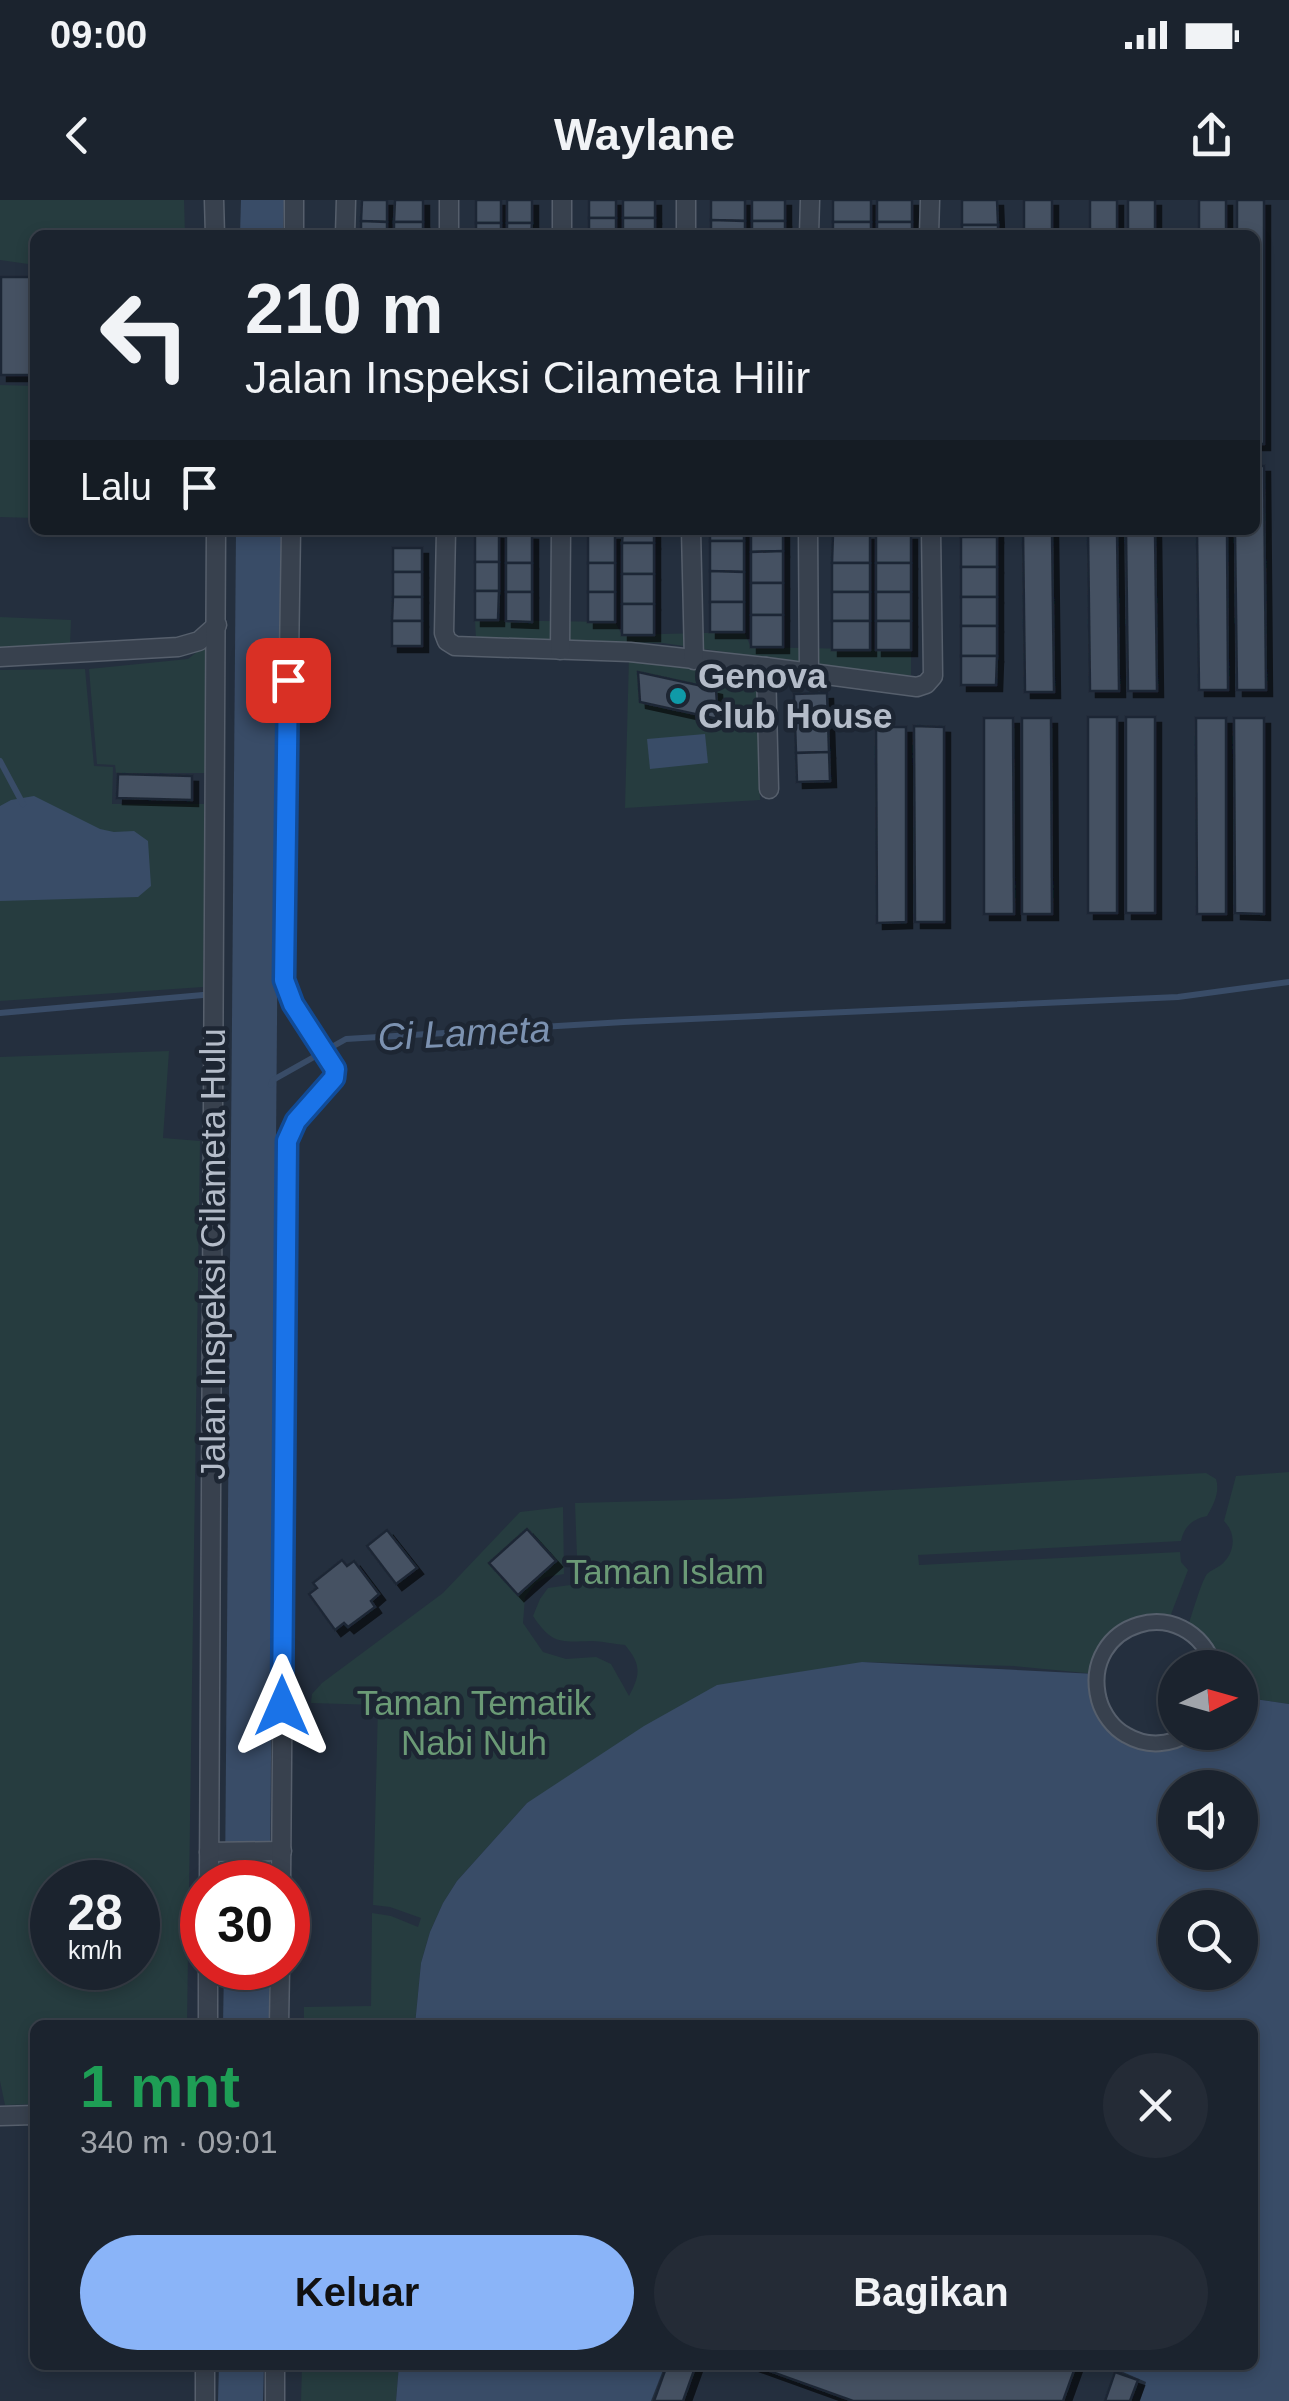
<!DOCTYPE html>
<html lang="id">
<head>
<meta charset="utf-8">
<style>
  body { margin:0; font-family:Arial,sans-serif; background:#242b36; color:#f1f3f6; height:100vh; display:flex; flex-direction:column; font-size:38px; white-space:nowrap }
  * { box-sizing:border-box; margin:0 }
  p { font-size:32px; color:#a0a4aa }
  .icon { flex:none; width:55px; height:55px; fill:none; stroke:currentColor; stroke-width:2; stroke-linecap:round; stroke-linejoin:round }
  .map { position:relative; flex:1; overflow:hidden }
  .panel { position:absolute; left:30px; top:1820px; width:1228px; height:350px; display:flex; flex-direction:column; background:#1b232e; border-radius:15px; box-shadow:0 5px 15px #0003,0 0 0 2px #39404a }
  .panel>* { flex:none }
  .banner { position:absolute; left:30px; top:30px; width:1230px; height:305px; border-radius:15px; box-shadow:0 5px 15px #0003,0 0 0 2px #39404a; background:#1b232e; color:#f1f3f6; overflow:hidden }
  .needle { width:65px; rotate:85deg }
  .tools { position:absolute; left:1158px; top:1450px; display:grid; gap:20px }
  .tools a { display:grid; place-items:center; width:100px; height:100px; border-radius:50%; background:#1b232e; box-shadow:0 5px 15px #0003,0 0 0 2px #39404a; font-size:50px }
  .speed { position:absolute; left:30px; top:1660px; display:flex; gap:20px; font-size:50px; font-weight:700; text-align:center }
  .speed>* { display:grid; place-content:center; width:130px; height:130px; border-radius:50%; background:#1b232e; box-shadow:0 5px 15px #0003,0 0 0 2px #39404a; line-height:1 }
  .speed small { font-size:25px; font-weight:400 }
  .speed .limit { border:15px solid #d22; background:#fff; color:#111 }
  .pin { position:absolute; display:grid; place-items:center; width:85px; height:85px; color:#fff; margin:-42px; border-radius:20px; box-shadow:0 5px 15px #0006 }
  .me { position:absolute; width:110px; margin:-55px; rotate:0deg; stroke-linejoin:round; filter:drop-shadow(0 0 8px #0008) }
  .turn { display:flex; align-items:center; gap:35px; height:210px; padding:0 50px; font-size:45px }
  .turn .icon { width:130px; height:130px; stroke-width:2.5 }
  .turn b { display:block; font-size:70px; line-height:85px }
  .then { display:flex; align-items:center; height:95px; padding:0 50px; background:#0003; gap:20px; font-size:38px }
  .round { display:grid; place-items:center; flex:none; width:105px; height:105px; border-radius:52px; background:#242b36 }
  .head { display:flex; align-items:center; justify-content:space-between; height:170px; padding:0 50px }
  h1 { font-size:60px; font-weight:600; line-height:75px; color:#1e9e55 }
  .action { display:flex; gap:20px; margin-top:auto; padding:20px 50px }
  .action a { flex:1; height:115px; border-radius:60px; background:#8ab4f8; color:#111; font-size:40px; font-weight:600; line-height:115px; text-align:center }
  .action a+a { background:#242b36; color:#f1f3f6 }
  .status { display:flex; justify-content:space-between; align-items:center; height:70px; padding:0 50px; background:#1b232e; direction:ltr }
  .status svg { height:28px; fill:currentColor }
  header { display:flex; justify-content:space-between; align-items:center; height:130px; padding:0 50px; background:#1b232e; font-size:45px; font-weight:600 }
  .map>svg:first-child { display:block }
  .green { fill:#263c3f; fill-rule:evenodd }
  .water { fill:#394c67; fill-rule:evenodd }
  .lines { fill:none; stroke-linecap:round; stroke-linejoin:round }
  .stream { stroke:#394c67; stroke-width:6 }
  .building { fill:#455162; stroke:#1f2835; stroke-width:2.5; filter:url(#shadow) }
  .pedestrian-casing { stroke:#565f6c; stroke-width:18 }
  .minor-casing { stroke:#565f6c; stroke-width:21 }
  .pedestrian { stroke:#38414e; stroke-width:14 }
  .minor { stroke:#38414e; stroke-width:18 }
  .route-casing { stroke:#114b97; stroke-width:25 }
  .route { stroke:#1a73e8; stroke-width:18 }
  .culture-dot { fill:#0f9aa8; stroke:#1d2633; stroke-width:4 }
  .labels { text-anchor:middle; stroke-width:9; stroke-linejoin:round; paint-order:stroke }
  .poi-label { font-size:35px; font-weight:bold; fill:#b4bcc9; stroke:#1d2633; text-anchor:start }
  .street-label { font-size:35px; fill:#b4bcc9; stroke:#1d2633 }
  .park-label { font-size:35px; fill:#6b9a76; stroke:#1d2633 }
  .water-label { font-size:38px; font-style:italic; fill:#7c92b1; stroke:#1d2633 }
</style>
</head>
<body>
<div class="status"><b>09:00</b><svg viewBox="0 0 49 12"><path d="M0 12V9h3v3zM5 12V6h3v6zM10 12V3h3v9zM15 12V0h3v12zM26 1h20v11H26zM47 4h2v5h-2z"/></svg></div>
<header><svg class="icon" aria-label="back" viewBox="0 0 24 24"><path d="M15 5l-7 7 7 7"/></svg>Waylane<svg class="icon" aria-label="share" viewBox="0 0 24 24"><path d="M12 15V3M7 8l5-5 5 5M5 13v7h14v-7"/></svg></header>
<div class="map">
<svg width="1289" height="2201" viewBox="0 0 1289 2201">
  <defs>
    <filter id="shadow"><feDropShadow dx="6" dy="6" stdDeviation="0" flood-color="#0009"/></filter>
  </defs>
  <rect width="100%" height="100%" fill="#242f3e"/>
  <g class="green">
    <path d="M0,0h184l1,35h-150v30l-35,-5z"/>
    <path d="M0,185l35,1v132l-35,-1z"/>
    <path d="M0,417l71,3 -1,26 -70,3z"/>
    <path d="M475,420l140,2 7,13 122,-3 7,15 160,3v25l-23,1 -225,-33 -187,-4z"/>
    <path d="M207,444l1,129h-92l-1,-8 -18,-1 -8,-95 99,-10z"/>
    <path d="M629,457l129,18 2,125 -135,8z"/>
    <path d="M85,469l9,97 19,1 -1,37h94l-3,183 -203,14v-331z"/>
    <path d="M169,851l-6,87 37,3 -13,884h-152v79l-30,1 -5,-24v-1024zM52,1682h86v86h-86z"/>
    <path d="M1289,1272v232l-49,-7v-29l-25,-1 -28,-38c4,-11 14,-47 20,-55 4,-4 10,-6 14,-9 14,-12 16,-31 3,-44l12,-45z"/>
    <path d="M1206,1273l10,6c4,13 -2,25 -9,37 -14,3 -23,10 -26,25l-263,14 1,10 261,-13 1,10 7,8 -20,52 -45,10 -27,42 -82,-8 -152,-4 -335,141 -70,78 -14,22 -13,29 -9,31 -6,62h-111v-18l67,-1 1,-93 19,3 27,11 3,-9 -31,-11 -17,-2 5,-200 -67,-2 1,-9 10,-11 121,-90 77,-81 43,-5 1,67 -18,3 -11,7 -10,13 -2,26 20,29 23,7 30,-2 15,7 18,32c12,-22 12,-32 -4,-51 -12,-1 -23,-4 -34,-4 -32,1 -39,3 -58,-25l7,-17 8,-11 30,-4 -3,-81 152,-4z"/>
    <path d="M302,2165h97l-3,36h-95z"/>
  </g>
  <g class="water">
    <path d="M241,0h43l-1,35h-43z"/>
    <path d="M236,330h45l-11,1352h-45z"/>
    <path d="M705,534l3,29 -58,6 -3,-30z"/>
    <path d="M34,596l66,33 14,3 20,-1 14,10 3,45 -13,11 -138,4v-95l11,-6z"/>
    <path d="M862,1462l234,12 4,32 37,34 55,-7 48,-1v-35l49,7v697h-149l6,-19 -39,-17h145v-340h-837l6,-62 9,-31 13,-29 14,-22 70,-78 117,-77 73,-41zM1175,1588h65v64h-65zM1175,1708h65v64h-65z"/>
    <path d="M224,1768h45v57h-46z"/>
    <path d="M219,2165h45l-1,36h-45z"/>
    <path d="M399,2165h266l-14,36h-255z"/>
  </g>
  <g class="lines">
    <g class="stream">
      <path d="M0,561l23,43"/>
      <path d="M0,813l203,-18"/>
      <path d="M271,885l2,-5 73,-41 278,-17 554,-25 111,-15"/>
    </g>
  </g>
  <g class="building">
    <path d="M362,0h25v22l-26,-1z"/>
    <path d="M395,0h28v22h-29z"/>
    <rect x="476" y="0" width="25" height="23"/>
    <rect x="507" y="0" width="25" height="23"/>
    <rect x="589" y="0" width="27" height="18"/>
    <rect x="623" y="0" width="32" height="18"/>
    <path d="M711,0h34v21l-34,-1z"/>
    <rect x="752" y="0" width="33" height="21"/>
    <rect x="833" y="0" width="38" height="22"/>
    <rect x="877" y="0" width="35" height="22"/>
    <path d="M962,0h35l1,25h-36z"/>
    <rect x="1024" y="0" width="28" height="35"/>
    <rect x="1090" y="0" width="27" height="35"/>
    <rect x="1128" y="0" width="27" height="35"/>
    <rect x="1199" y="0" width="27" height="35"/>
    <path d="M1237,0h27v244h-9v-209h-18z"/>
    <rect x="589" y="18" width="27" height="17"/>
    <rect x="623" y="18" width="32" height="17"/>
    <path d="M711,20l34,1v14h-34z"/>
    <path d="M361,21l26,1v13h-26z"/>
    <rect x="752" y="21" width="33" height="14"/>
    <rect x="394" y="22" width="29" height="13"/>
    <rect x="833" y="22" width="38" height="13"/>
    <rect x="877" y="22" width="35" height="13"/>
    <rect x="476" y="23" width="25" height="12"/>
    <path d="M507,23h25l-1,12h-24z"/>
    <rect x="962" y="25" width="36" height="10"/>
    <rect x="1" y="77" width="34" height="98"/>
    <path d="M1255,266h9l2,224h-29l-2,-160h20z"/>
    <path d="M623,330h31v13h-32z"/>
    <rect x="710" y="330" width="34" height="11"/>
    <path d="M751,330h32v21l-32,1z"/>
    <rect x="961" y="330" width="36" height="7"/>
    <path d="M1023,330h29l2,162h-29z"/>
    <path d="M1088,330h29l2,161h-29z"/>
    <path d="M1126,330h29l2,161h-29z"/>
    <path d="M1197,330h30l1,160h-29z"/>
    <path d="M475,332l24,1v29h-24z"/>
    <path d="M506,333l26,1v29h-26z"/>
    <rect x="588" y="334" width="27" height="29"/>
    <path d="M833,334h37v29h-38z"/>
    <rect x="876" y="334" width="35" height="29"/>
    <rect x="961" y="337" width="36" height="30"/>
    <path d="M710,341h34v31l-34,-1z"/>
    <rect x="622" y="343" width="32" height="31"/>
    <rect x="393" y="348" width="29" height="24"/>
    <path d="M783,351v32h-32v-31z"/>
    <rect x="475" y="362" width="24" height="29"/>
    <rect x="506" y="363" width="26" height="29"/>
    <rect x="588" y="363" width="27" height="29"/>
    <rect x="832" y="363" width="38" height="29"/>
    <rect x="876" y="363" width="35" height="29"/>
    <rect x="961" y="367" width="36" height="30"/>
    <path d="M710,371l34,1v30h-34z"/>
    <rect x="393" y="372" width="29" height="25"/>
    <rect x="622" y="374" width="32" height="30"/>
    <rect x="751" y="383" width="32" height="32"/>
    <path d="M475,391h24l-1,29h-23z"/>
    <path d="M506,392h26v30l-26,-1z"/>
    <rect x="588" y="392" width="27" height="30"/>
    <rect x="832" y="392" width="38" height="29"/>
    <rect x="876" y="392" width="35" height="29"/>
    <path d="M393,397h29v24h-30z"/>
    <rect x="961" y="397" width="36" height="29"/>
    <rect x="710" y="402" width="34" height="30"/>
    <rect x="622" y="404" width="32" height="31"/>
    <rect x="751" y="415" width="32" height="32"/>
    <rect x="392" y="421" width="30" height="25"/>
    <rect x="832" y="421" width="38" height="29"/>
    <rect x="876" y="421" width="35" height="29"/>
    <rect x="961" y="426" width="36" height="30"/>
    <path d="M961,456h36l-1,29h-35z"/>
    <path d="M638,472l78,17 2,30 -78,-17z"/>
    <path d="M827,493l1,29 -33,1 -1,-29z"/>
    <rect x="1088" y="517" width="29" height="196"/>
    <rect x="1126" y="517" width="29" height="196"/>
    <path d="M984,518h29l1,196h-30z"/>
    <path d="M1022,518h29l1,196h-30z"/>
    <path d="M1196,518h30v196h-29z"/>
    <path d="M1234,518h30v196l-29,-1z"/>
    <path d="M828,522l1,30 -33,1 -1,-30z"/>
    <path d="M914,526l30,1v195h-29z"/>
    <path d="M876,527h30v195l-29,1z"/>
    <path d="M829,552l1,29 -33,1 -1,-29z"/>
    <path d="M118,574l74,2v24l-75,-2z"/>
    <path d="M527,1329l29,32 -38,34 -29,-32z"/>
    <path d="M387,1330l30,38 -21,16 -29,-38z"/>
    <path d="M342,1360l5,6 7,-5 25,33 -8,7 4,6 -27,20 -4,-4 -9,7 -26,-36 8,-6 -4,-5z"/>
    <path d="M667,2165h29l-13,36h-29z"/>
    <path d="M753,2165h323l-13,36h-210z"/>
    <path d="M1115,2172l23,8 -8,21h-25z"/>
  </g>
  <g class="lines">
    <g class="pedestrian-casing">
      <path id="pedestrian" d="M1192,1532c-21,13 -44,16 -66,3 -13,-7 -23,-21 -27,-35 -20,-78 88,-112 116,-32"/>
    </g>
    <g class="minor-casing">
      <g id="minor">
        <path d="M214,0l1,35"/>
        <path d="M449,0v35"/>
        <path d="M686,0v35"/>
        <path d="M294,35v-35"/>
        <path d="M345,35l1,-35"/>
        <path d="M562,35v-35"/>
        <path d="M809,35l1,-35"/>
        <path d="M929,35l1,-35"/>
        <path d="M446,330l-2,103 3,8 8,5 175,6 136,15 151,20 9,-3 7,-8 -2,-146"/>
        <path d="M691,330l3,130"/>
        <path d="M808,330l1,142"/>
        <path d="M560,450l1,-120"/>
        <path d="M0,457l178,-10 21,-6 18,-16"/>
        <path d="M766,467l3,122"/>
        <path d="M209,1652l73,-1"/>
        <path d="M209,1682l7,-1352"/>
        <path d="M281,1682l6,-741 10,-20 37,-43 1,-9 -42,-65 -9,-25 7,-449"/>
        <path d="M208,1825v-57"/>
        <path d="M279,1825l1,-57"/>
        <path d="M0,1916l35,-1"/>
        <path d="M205,2201v-36"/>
        <path d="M275,2201v-36"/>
      </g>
    </g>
    <use href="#pedestrian" class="pedestrian"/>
    <use href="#minor" class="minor"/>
  </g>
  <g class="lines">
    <g class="route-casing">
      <path id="route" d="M282,1506l5,-565 9,-20 38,-43 1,-9 -42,-65 -9,-24 4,-300"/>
    </g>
    <use href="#route" class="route"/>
  </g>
  <circle class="culture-dot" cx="678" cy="496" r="10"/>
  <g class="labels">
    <g class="poi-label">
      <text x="698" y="488">Genova<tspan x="698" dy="40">Club House</tspan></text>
    </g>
    <g class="street-label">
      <text transform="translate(213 1054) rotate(-90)" y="12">Jalan Inspeksi Cilameta Hulu</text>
    </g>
    <g class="park-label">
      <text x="665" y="1384">Taman Islam</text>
      <text x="474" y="1515">Taman Tematik<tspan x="474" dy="40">Nabi Nuh</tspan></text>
    </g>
    <g class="water-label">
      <text transform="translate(464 833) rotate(-3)" y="13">Ci Lameta</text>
    </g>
  </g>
</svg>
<div class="tools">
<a><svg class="needle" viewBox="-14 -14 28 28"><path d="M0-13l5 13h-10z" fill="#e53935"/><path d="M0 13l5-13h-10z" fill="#a0a4aa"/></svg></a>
<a><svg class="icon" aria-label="sound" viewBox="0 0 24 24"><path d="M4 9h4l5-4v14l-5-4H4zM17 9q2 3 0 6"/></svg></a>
<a><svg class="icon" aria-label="search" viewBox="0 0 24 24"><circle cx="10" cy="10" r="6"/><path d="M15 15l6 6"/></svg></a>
</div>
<div class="speed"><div>28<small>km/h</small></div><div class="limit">30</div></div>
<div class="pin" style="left:288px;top:480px;background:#d93025"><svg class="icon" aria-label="arrive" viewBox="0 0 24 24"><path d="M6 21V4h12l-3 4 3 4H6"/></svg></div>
<svg class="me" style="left:282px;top:1506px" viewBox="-20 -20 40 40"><path d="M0-17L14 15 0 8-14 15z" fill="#1a73e8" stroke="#fff" stroke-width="4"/></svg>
<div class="banner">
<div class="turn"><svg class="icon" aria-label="left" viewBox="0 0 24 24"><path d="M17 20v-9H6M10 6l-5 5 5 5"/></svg><div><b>210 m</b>Jalan Inspeksi Cilameta Hilir</div></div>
<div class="then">Lalu<svg class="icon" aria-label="arrive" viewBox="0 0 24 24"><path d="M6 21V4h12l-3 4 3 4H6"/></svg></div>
</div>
<section class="panel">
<div class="head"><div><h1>1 mnt</h1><p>340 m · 09:01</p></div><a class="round"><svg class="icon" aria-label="close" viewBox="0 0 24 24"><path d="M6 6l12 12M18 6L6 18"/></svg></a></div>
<div class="action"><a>Keluar</a><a>Bagikan</a></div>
</section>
</div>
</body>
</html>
